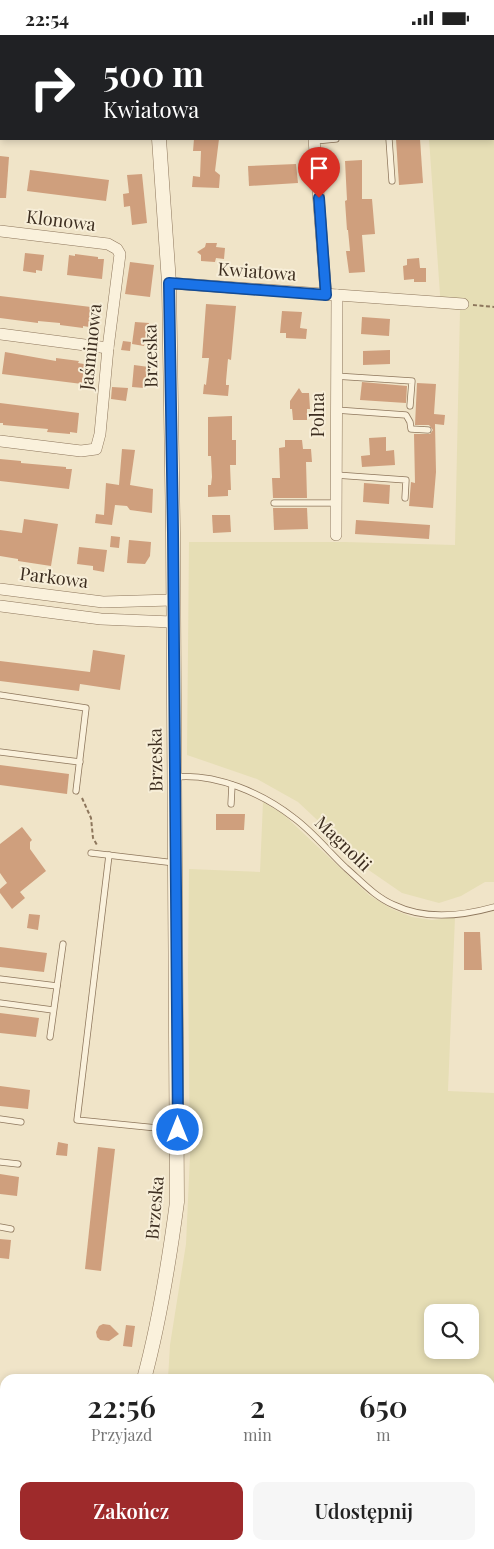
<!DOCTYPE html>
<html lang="pl">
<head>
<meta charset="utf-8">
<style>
  body { margin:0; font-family:"Playfair Display",serif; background:#f6f6f6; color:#222; height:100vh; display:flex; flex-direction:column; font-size:19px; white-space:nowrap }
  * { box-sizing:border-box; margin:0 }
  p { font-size:16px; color:#767676 }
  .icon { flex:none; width:28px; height:28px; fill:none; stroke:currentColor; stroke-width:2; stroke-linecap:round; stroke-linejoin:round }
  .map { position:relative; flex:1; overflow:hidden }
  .side { position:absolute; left:0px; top:1339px; width:495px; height:176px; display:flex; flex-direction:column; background:#fff; border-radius:15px 15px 0 0; box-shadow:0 2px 8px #0003 }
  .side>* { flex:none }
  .banner { position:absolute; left:0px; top:0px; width:495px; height:105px; box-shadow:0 2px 8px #0003; background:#202124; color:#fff; overflow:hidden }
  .controls { position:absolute; left:424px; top:1269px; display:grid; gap:10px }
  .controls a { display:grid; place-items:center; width:55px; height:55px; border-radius:10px; background:#fff; box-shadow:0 2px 8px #0003; font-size:25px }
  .pin { position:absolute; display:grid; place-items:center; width:42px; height:42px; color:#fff; margin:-51px -21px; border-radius:50% 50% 50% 0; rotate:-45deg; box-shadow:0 0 5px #0007 }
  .pin .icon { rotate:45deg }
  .me { position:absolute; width:55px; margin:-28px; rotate:0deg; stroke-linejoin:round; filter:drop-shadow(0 0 4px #0008) }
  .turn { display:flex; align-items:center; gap:18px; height:105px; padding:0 20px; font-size:22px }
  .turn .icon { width:65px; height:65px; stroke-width:2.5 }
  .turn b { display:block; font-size:35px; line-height:42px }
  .eta { display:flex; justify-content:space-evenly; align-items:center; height:85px; text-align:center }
  .eta b { font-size:30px; font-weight:600; line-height:35px }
  .action { display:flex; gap:10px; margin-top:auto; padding:10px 20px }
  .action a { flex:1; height:58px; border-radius:10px; background:#9e2a2b; color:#fff; font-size:20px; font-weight:600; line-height:58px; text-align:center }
  .action a+a { background:#f6f6f6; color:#222 }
  .status { display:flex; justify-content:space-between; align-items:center; height:35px; padding:0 25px; background:#fff; direction:ltr }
  .status svg { height:14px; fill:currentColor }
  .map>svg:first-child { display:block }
  .farmland { fill:#e6deb5; fill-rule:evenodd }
  .building { fill:#cf9f7d }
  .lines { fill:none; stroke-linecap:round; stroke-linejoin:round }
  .service-casing { stroke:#8d765c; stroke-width:7 }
  .minor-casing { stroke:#8d765c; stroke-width:12 }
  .tertiary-casing { stroke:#8d765c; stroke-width:15 }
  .path { stroke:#8d765c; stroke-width:2; stroke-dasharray:4 2.5; stroke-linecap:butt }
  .service { stroke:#faf1dc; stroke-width:5.5 }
  .minor { stroke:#faf1dc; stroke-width:11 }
  .tertiary { stroke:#faf1dc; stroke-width:14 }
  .route-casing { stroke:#114b97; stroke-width:12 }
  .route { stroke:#1a73e8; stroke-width:9 }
  .labels { text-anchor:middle; stroke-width:4; stroke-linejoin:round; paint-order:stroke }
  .street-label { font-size:18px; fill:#3d2e20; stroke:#f7eed8 }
</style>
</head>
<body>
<div class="status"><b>22:54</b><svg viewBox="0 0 49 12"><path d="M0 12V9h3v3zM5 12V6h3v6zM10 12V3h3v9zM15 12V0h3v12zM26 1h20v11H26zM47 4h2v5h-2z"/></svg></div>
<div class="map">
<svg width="494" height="1514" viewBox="0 0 494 1514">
  <rect width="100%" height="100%" fill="#f0e4c8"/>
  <g class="farmland">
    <path d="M421,0h73v847h-9l-24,14 -22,7 -37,-10 -45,-31 -27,-30 -32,-30 -41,-23 -70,-24 2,-213h156l110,3 5,-235 -19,-2 -12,-169h65v-103z"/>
    <path d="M263,767l20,12 86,81 23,14 20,8 20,3 23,-3 -7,174 46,2v433l-4,4v-151h-322l2,-34 16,-101 4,-88 -2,-186 1,-101 71,3zM432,1278h38v37h-38z"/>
    <path d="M0,1507l5,1v2h21l35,4h-61z"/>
    <path d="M148,1510h326l-4,4h-324z"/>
  </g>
  <g class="building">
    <path d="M194,104h25l-4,32 5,4 -1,13 -27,-1 1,-11 7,1 1,-26h-8z"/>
    <path d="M396,104h24l3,44 -24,2z"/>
    <path d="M0,121l9,1 -3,41h-6z"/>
    <path d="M362,125v39h10l3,35 -13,1 3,37 -16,1 -3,-22h4l-2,-21h-1l-2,-29 2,-1 -2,-39z"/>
    <path d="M296,129l2,19 -49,3 -1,-20z"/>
    <path d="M30,135l79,10 -3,21 -79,-10z"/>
    <path d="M142,139l5,49 -15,2 -2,-19 -6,1 -1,-13 6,-1 -2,-18z"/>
    <path d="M206,208h11l-1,4 9,1 -1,11 -8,-1 -1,4 -14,-1v-6l-4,-3 8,-5z"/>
    <path d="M25,218l19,2 -2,16 -6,-1v3l-13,-2z"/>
    <path d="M75,219l23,3v2h6l-2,20 -35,-4 2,-20 6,1z"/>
    <path d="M419,223l1,10h6v14h-12v-3l-10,1 -1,-14 4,-1v-6z"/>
    <path d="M130,227l24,3 -4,32 -25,-3z"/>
    <path d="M0,261l91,11 -2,20 -6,-1v2l-23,-3v-2l-22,-2v2l-38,-5z"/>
    <path d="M206,269l30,2 -5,54 -3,-1 -2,22v4h3l-1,11 -25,-2 1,-10 2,1 3,-27h-7z"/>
    <path d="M282,276l20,1 -2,16 7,1 -1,10 -20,-1v-5h-6z"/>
    <path d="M362,282l28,2 -1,17 -28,-2z"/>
    <path d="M135,287l14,1 -5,23 -12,-2z"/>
    <path d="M123,306l8,1 -1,9 -9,-1z"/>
    <path d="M390,315v14l-27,1v-14z"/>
    <path d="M5,317l51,9v-3l23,3 -1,2 6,1 -2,20 -80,-10z"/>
    <path d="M134,330l15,2 -2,16h-3v5l-12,-1z"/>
    <path d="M362,347l45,4 -1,17 -46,-3z"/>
    <path d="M417,348l19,1 -2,30 11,1 -1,10 -9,-1 1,48 -3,36 -24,-2 2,-24 4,1 -1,-49h16l3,-4 -4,-5h-14z"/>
    <path d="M112,352l16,1 -2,13 -15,-2z"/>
    <path d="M299,353l3,5h7l1,16h-3v11h-14l-1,-11h-2v-8z"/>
    <path d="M0,368l79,10 -2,20 -7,-1v2l-23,-2 1,-3 -45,-4v-2h-3z"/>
    <path d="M232,381v24h4v25h-6l1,25h-3v6l-20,1v-12h3l1,-8 -1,-21h-3v-39z"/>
    <path d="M386,402v14l8,-1 1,15 -33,2 -1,-11 9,-1 -1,-17z"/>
    <path d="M285,405h17l1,9h8l1,13h-6l1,36h-34l-1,-20h8l-1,-30 6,-1z"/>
    <path d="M122,414l13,1 -5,35 23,4 -1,24 -22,-3 -3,-4 -12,-1 -3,20 -17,-2 1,-9 8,1 2,-32 13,2z"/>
    <path d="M0,424l21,2v2l45,4v2h6l-3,20 -69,-8z"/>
    <path d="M364,448l26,2 -1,19 -26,-2z"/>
    <path d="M273,473h34l1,21 -34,1z"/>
    <path d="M212,480h18l1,17 -18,1z"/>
    <path d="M24,484l34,5 -7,42 -33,-5v-2l-18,-3v-26l22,3z"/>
    <path d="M356,485l74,5 -1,14 -74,-5z"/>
    <path d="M111,501l9,1 -1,11 -9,-1z"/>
    <path d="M129,505l22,2 -1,14 -5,8 -18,-1z"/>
    <path d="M79,512l28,3 -3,22 -11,-2v-4l-16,-2z"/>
    <path d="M93,615l32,5 -5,35 -40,-6 -1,7 -79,-10v-20l90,11z"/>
    <path d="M0,730l69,9 -2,20 -67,-9z"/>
    <path d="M216,779h29l-1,16h-28z"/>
    <path d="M22,792l10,13 -2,2v7l16,22 -26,21 5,6 -13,11 -12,-16v-4l7,-6 -7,-10v-29z"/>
    <path d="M29,879l11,1 -2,15 -11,-2z"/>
    <path d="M464,897h16l2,38h-18z"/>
    <path d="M0,912l47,6 -3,19 -44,-5z"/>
    <path d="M0,978l39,5 -3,19 -36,-4z"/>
    <path d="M0,1051l30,4 -2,19 -28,-3z"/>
    <path d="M58,1107l10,2 -1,12 -11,-1z"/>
    <path d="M98,1112l17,2 -14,122 -16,-2z"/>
    <path d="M0,1139l19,3 -2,19 -17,-2z"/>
    <path d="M0,1204l11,1 -2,19 -9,-1z"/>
    <path d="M103,1289l7,1 9,9 -10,7 -9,-1 -3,-3 -1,-5 3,-6z"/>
    <path d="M126,1290l9,1 -3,21 -9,-1z"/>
  </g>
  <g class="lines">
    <g class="service-casing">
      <g id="service">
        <path d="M0,96h1"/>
        <path d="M389,104l3,42"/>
        <path d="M315,106l21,-2"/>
        <path d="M335,341l77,5 -2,25"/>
        <path d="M336,375l70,5 4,7 1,7 17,1"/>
        <path d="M336,440l70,5 -1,18"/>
        <path d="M274,468h62"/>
        <path d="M0,660l86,13 -10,83"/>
        <path d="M0,717l80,10"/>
        <path d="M175,742c41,-4 87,16 119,41 19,14 35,34 52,50 15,13 29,29 48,37 31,15 68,11 100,2"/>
        <path d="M231,769l1,-19"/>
        <path d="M91,818l84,10"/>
        <path d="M109,820l-32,265 100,10"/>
        <path d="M0,944l57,7"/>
        <path d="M0,968l53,7"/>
        <path d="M50,1002l13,-93"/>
        <path d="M0,1084l21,3"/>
        <path d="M0,1127l18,2"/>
        <path d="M0,1192l11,2"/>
      </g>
    </g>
    <g class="minor-casing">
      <g id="minor">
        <path d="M49,0l4,1"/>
        <path d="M307,0v1"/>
        <path d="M314,104l12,156"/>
        <path d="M0,196l108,13 9,5 3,5 -12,94 -8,86 -4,15 -15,2 -81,-10"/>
        <path d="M169,248l294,21"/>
        <path d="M0,299l108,14"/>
        <path d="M336,500l1,-240"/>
        <path d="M0,554l103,13 69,-2"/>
        <path d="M0,571l101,13 71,3"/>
        <path d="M0,1480l5,2"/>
      </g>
    </g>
    <g class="tertiary-casing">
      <g id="tertiary">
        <path d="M151,0v1"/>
        <path d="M144,1344c16,-59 25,-117 33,-177l-4,-670 -4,-249 -10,-144"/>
        <path d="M80,1514l1,-4"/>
      </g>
    </g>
    <g class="path">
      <path d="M473,270l21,2"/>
      <path d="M82,763l9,20 2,20 4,7"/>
      <path d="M490,1503l4,-4"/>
      <path d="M479,1514l4,-4"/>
    </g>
    <use href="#service" class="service"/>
    <use href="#minor" class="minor"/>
    <use href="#tertiary" class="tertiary"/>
  </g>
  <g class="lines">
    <g class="route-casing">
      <path id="route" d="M178,1095l-5,-598 -4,-249 157,12 -7,-97"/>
    </g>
    <use href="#route" class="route"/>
  </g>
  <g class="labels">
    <g class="street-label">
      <text transform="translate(61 186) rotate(7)" y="6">Klonowa</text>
      <text transform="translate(257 237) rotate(4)" y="6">Kwiatowa</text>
      <text transform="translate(91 312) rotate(-84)" y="6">Jaśminowa</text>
      <text transform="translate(151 321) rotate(-91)" y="6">Brzeska</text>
      <text transform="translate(318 380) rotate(-90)" y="6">Polna</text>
      <text transform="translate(54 543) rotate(7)" y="6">Parkowa</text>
      <text transform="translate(156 725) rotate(-91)" y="6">Brzeska</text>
      <text transform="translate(343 809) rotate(44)" y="6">Magnolii</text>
      <text transform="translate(155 1173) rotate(-85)" y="6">Brzeska</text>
    </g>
  </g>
</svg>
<div class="controls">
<a><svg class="icon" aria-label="search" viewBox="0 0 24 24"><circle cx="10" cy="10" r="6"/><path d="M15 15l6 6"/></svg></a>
</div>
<div class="pin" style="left:319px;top:163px;background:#d93025"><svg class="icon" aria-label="arrive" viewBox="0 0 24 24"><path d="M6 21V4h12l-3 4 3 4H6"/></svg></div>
<svg class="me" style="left:178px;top:1095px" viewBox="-20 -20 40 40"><circle r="17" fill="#1a73e8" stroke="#fff" stroke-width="3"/><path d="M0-11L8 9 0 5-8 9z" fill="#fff"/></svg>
<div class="banner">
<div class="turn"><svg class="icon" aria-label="right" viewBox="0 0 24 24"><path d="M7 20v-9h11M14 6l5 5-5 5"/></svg><div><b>500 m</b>Kwiatowa</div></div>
</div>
<section class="side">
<div class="eta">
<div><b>22:56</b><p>Przyjazd</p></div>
<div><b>2</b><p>min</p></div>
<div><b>650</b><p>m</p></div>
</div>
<div class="action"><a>Zakończ</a><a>Udostępnij</a></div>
</section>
</div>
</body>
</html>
